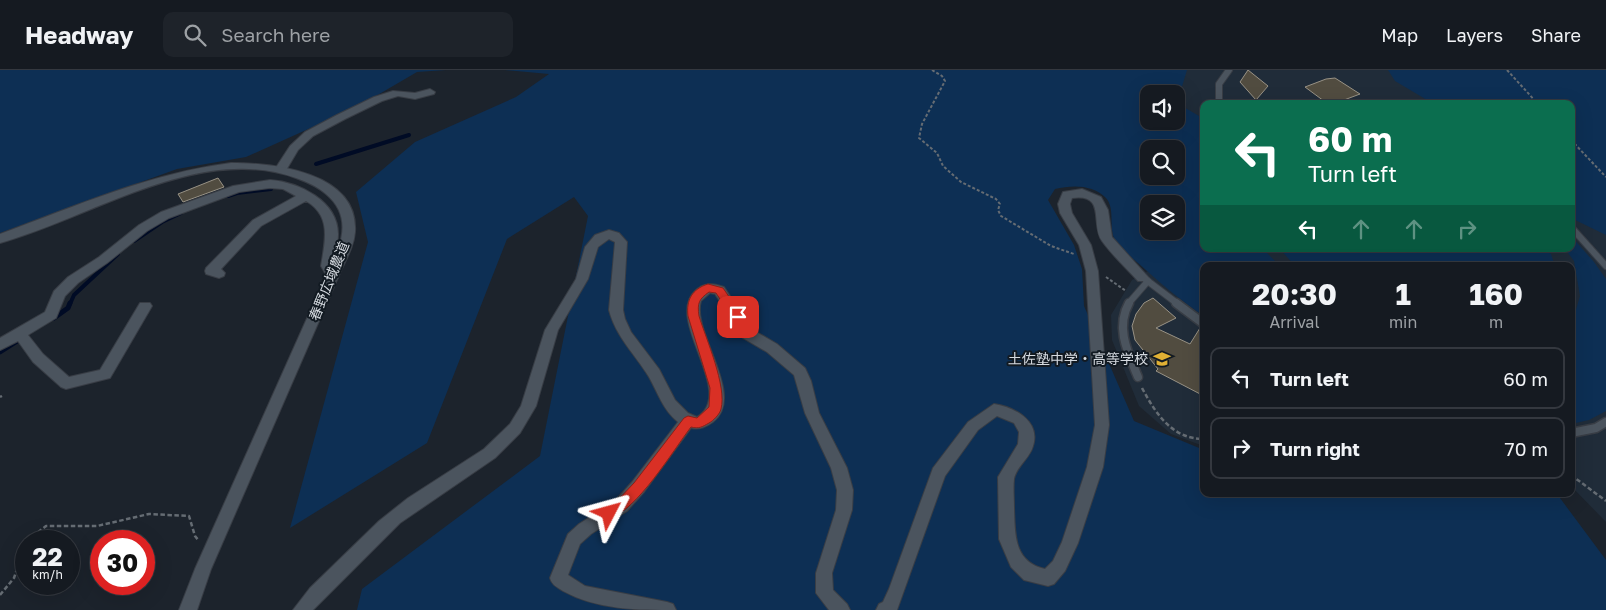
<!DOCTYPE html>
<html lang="en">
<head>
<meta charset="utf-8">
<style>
  body { margin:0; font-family:"Golos Text","Noto Sans JP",sans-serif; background:#1e232a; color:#f1f3f6; height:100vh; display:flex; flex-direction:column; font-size:19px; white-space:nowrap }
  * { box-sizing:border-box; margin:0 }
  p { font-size:16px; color:#9da1a5 }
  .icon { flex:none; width:28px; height:28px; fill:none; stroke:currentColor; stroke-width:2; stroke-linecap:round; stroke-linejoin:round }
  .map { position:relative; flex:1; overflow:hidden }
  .panel { position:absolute; left:1200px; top:192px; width:375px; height:235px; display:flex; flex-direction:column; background:#151a21; border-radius:10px; box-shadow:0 5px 20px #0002,0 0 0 1px #34383f }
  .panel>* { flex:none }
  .banner { position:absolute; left:1200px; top:30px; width:375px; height:152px; border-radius:10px; box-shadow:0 5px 20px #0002,0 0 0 1px #34383f; background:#0b6e4f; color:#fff; overflow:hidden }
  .fabs { position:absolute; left:1140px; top:15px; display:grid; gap:10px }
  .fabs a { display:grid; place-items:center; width:45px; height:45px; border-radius:10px; background:#151a21; box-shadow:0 5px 20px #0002,0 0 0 1px #34383f; font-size:25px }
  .speed { position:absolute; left:15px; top:460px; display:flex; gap:10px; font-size:25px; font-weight:700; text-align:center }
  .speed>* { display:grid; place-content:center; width:65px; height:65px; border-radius:50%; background:#151a21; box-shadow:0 5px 20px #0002,0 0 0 1px #34383f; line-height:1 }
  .speed small { font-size:12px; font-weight:400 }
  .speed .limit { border:8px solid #d22; background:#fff; color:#111 }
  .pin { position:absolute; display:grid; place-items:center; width:42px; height:42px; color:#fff; margin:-21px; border-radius:10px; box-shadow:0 2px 8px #0006 }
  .me { position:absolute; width:55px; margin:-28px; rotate:51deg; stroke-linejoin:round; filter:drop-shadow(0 0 4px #0008) }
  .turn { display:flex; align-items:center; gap:18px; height:105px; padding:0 25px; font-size:22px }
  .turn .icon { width:65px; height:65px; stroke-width:2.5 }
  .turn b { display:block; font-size:35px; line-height:42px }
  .lanes { display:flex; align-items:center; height:48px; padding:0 25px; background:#0003; justify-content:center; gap:25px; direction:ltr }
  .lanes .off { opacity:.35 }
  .eta { display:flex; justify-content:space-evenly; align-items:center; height:85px; text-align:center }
  .eta b { font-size:30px; font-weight:700; line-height:35px }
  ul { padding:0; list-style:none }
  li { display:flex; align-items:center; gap:15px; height:62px; margin:0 10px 8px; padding:0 15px; border:2px solid #34383f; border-radius:10px }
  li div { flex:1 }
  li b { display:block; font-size:19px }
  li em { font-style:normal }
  header { display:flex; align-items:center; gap:30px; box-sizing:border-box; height:70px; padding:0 25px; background:#151a21; border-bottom:1px solid #34383f }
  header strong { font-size:24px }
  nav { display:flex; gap:28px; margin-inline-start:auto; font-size:18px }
  .search { width:350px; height:45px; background:#1e232a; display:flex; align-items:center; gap:12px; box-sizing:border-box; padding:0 18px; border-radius:10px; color:#9da1a5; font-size:19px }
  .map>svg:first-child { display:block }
  .built { fill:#202c39 }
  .green { fill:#0d2f54; fill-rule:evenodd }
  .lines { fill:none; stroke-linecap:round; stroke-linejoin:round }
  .stream-far1 { stroke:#000b25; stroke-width:4 }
  .stream { stroke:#000b25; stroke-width:5 }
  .building { fill:#514c40; stroke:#989285 }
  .service-far1-casing { stroke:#383d45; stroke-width:8 }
  .service-casing { stroke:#383d45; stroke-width:11 }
  .minor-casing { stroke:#383d45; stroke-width:2 }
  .tertiary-casing { stroke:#383d45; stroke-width:2 }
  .path-far1 { stroke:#656c73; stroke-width:2; stroke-dasharray:3 2; stroke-linecap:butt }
  .path { stroke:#656c73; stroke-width:2.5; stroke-dasharray:4.5 2.5; stroke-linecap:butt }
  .service-far1 { stroke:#4b545e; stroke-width:6 }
  .service { stroke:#4b545e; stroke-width:8 }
  .minor { fill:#4b545e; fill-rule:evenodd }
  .tertiary { fill:#4b545e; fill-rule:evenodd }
  .route { fill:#d93025; stroke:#8d1f18 }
  .labels { text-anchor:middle; stroke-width:4; stroke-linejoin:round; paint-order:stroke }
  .street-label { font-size:14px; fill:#d5dae0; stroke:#121a22 }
  .poi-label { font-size:14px; fill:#d5dae0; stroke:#121a22; text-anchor:end }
</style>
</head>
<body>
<header>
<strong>Headway</strong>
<div class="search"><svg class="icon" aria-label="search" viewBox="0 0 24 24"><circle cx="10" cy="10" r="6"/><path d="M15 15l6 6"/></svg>Search here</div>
<nav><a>Map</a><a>Layers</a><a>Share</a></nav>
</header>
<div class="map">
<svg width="1606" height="540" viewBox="0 0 1606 540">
  <rect width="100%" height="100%" fill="#1c232c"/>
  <g class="built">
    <path d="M1174,0h218l42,34h-230v31l-28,-24v-17h-11z"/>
    <path d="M1571,147l35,17v288l-35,-36v-220h-367v178h-6l-27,-10 -32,-28 -27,-66 -1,-25 21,-35 72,-40v9h367z"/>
  </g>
  <g class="green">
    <path d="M0,0h446l-29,2 -60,35 -111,50 -69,12 -177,64z"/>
    <path d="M505,0h682l-10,33 27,16v130h59l17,17h-76v50c-24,-16 -45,-34 -66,-53 -8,-7 -19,-15 -24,-25 -5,-12 1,-30 -8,-40 -14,-14 -34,-13 -51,-9l-7,11 26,45 8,24 2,37 50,115 70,29v44h353l49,66v50h-1249l5,-21 178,-133 48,-240 -14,-19 -67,42 -80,204 -137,85 78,-286 -12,-50 59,-50 101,-45 33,-23zM1149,24h27v27h-27zM1149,79h27v27h-27zM1149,134h27v27h-27z"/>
    <path d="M1388,0h218v165l-35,-17v-114h-141l-3,-4 -32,-19z"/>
    <path d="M1571,166l23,26 12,17v132l-17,9 -18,4v-97l9,-31 -6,-35 -9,-12h6z"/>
    <path d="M1280,179h264l7,5 4,12h-260z"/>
  </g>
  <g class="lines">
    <g class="stream-far1">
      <path d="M316,94l93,-29"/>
      <path d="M228,126l9,-3 34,-4"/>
      <path d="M134,171l28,-19 19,-9"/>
      <path d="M70,234l4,-9 44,-41"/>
    </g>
    <g class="stream">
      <path d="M54,248l14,-10 2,-5"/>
      <path d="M0,282l22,-14"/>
    </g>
  </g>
  <g class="building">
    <path d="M1248,0l20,16 -12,14 -16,-18z"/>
    <path d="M1335,8l25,16 -16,6 5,4h-21l-23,-17 21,-8z"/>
    <path d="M218,108l6,9 -41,15 -5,-8z"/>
    <path d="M1153,228l23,20 -20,10 34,16 10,-16 4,2v66l-48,-25 2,-2 -23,-29 -3,-14 4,-12 8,-11z"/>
  </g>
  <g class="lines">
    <g class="service-far1-casing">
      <g id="service-far1">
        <path d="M1219,34v-20l10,-14"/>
        <path d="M1571,157l35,39"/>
        <path d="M1145,209l33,25"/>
        <path d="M1128,234l20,-23"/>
      </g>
    </g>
    <g class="service-casing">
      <g id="service">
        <path d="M1129,233c-14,25 -1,50 9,74"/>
        <path d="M1176,233l28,21"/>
        <path d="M1571,363l25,-5 10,-6"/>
      </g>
    </g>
    <g class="minor-casing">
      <g id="minor">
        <path d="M430,19l5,3 -1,2 -19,5 -17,-3 -16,5 -37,18 -32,17 -15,14 -13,22 -4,1 -6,-4 15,-23 15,-14 32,-17 37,-18 19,-6 22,2z"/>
        <path d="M270,110c29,2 68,21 68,54 0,10 -3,22 -5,32l6,9 -1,3h-10l-7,-12c4,-25 11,-50 -15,-65l-45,25 -40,43 4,4 -1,3 -5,2 -13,-4 -1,-3 1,-3 47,-48 43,-24 -13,-7 -13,-1 -31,4 -70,26 -22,13 -40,32 -29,20 -13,13 -9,22 -28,17 15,19 26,23 31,-7 40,-67h10l2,3 -42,72 -44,11 -5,-2 -28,-25 -15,-21 -18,9v-12l45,-26 9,-21 14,-14 31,-20 40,-32 22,-13 72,-26z"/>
        <path d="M1082,119l19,8 7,13 4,27 37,41 -1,3h-10c-12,-13 -26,-26 -36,-40 -12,-16 5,-48 -30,-43l-2,6 2,9 19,32 7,26 11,154 -6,42 -25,76 -13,28 -11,13 -6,2 -24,-6 -13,-13 -12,-28 -1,-62 20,-33 1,-12 -5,-9 -17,-7 -19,14 -33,46 -48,134h-21l3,-6 4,-2 6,-13 44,-121 35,-46 26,-18c20,3 47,17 39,42 -3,12 -17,21 -19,33 -1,9 0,19 0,28 1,26 -1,55 31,62l8,-8 9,-19 25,-75 8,-42 -9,-154 -7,-26 -19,-32 -2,-9 5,-12z"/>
        <path d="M609,160l10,3 8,9 -4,68 2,9 6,13 28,37 16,31 13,13 9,4c40,-24 -33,-97 -2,-126 9,-9 17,-8 29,-4l29,43 24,14 28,24 6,13 8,32 28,55 6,22 -1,20 -20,63 1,17 14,14 3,6h-21l-13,-17v-20l20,-63 1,-20 -6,-22 -26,-55 -11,-38 -27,-23 -24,-14 -28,-44 -5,-1 -9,8c-10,31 46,95 12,121 -7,5 -13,8 -22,6l-47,64 -17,19 -36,23 -11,10 -12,31 17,11 82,16 6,2 3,6c-38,0 -79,0 -113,-19 -6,-4 -11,-6 -13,-13l18,-44 11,-10 36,-23 17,-19 46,-60c-15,-12 -20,-29 -29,-45 -14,-23 -33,-40 -40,-67l6,-68 -6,-3 -11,8 -10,32 -30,51 -22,76 -16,27 -25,25 -95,65 -87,87h-20l17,-22 69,-67 29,-23 76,-49 26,-25 11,-18 24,-76 31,-51 9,-32 10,-12z"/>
      </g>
    </g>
    <g class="tertiary-casing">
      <path id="tertiary" d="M231,93c42,0 128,9 124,69 -1,15 -10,29 -16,43l-128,294 -14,41h-18l16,-41 143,-320c8,-21 6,-40 -12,-55 -9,-8 -19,-12 -30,-16 -96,-35 -205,40 -296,65v-9c76,-28 151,-61 231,-71z"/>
    </g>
    <g class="path-far1">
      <path d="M932,0l10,6 3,5 -23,43 -3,14 18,15 6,13 18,16 35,17 4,5 -2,6 3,6 50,30 23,8"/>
      <path d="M1507,0l31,34"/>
      <path d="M1571,70l35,37"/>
      <path d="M1106,207l20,14"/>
    </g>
    <g class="path">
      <path d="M1142,318c14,26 30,51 62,51"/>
      <path d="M0,327l2,-1"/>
      <path d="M1571,405l35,26"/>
      <path d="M27,471l19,-15h51l52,-12 40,2 6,20 4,5"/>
      <path d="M0,525l14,-17 12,-35"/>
    </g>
    <use href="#service-far1" class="service-far1"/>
    <use href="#service" class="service"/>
    <use href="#minor" class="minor"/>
    <use href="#tertiary" class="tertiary"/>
  </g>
  <path class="route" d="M708,214l15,4 20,29 -1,3h-8l-18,-27 -7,-1c-10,7 -12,11 -10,24 7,23 28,70 22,93 -1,5 -8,12 -12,14 -7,4 -10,6 -18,4 -19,25 -53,82 -82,92l-5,-1 -2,-5 2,-4 12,-7 18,-19 50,-65 4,-2 9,2 12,-11 1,-19 -22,-72c-2,-16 4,-27 20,-32z"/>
  <defs>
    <g id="school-bare" transform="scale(1.35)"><path d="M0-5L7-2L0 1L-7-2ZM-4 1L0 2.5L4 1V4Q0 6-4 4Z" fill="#e0b034" stroke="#121a22" stroke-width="2.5" paint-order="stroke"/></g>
  </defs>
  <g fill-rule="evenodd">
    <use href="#school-bare" x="1162" y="289"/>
  </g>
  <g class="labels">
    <g class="street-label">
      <text transform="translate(329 211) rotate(-68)" y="5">春野広域農道</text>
    </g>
    <g class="poi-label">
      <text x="1148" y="294">土佐塾中学・高等学校</text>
    </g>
  </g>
</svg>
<div class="fabs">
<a><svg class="icon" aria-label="sound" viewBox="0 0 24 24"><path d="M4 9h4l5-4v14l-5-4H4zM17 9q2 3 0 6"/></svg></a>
<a><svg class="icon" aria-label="search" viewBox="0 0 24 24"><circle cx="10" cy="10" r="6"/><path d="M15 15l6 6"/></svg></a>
<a><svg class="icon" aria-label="layers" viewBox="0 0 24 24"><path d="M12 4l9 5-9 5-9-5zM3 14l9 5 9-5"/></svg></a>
</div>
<div class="speed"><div>22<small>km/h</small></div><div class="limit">30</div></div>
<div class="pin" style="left:738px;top:247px;background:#d93025"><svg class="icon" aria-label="arrive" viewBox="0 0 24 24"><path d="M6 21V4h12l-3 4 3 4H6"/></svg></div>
<svg class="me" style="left:609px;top:443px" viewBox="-20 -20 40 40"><path d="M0-17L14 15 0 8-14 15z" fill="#d93025" stroke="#fff" stroke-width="4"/></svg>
<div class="banner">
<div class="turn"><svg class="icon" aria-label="left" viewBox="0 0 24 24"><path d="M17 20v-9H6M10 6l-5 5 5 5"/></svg><div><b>60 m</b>Turn left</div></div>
<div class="lanes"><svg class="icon" aria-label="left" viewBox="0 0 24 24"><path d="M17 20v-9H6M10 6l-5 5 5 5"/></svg><svg class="icon off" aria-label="ahead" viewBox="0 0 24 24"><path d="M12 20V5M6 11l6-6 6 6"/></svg><svg class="icon off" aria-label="ahead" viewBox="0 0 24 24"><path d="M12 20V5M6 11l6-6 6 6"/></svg><svg class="icon off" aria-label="right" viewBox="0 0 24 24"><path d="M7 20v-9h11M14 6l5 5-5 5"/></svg></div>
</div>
<section class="panel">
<div class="eta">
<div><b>20:30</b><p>Arrival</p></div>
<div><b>1</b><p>min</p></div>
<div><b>160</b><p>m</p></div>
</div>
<ul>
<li><svg class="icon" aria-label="left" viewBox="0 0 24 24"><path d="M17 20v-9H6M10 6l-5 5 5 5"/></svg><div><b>Turn left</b></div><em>60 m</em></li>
<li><svg class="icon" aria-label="right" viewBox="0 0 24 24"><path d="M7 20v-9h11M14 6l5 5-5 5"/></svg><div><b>Turn right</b></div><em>70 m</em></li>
</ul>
</section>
</div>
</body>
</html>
